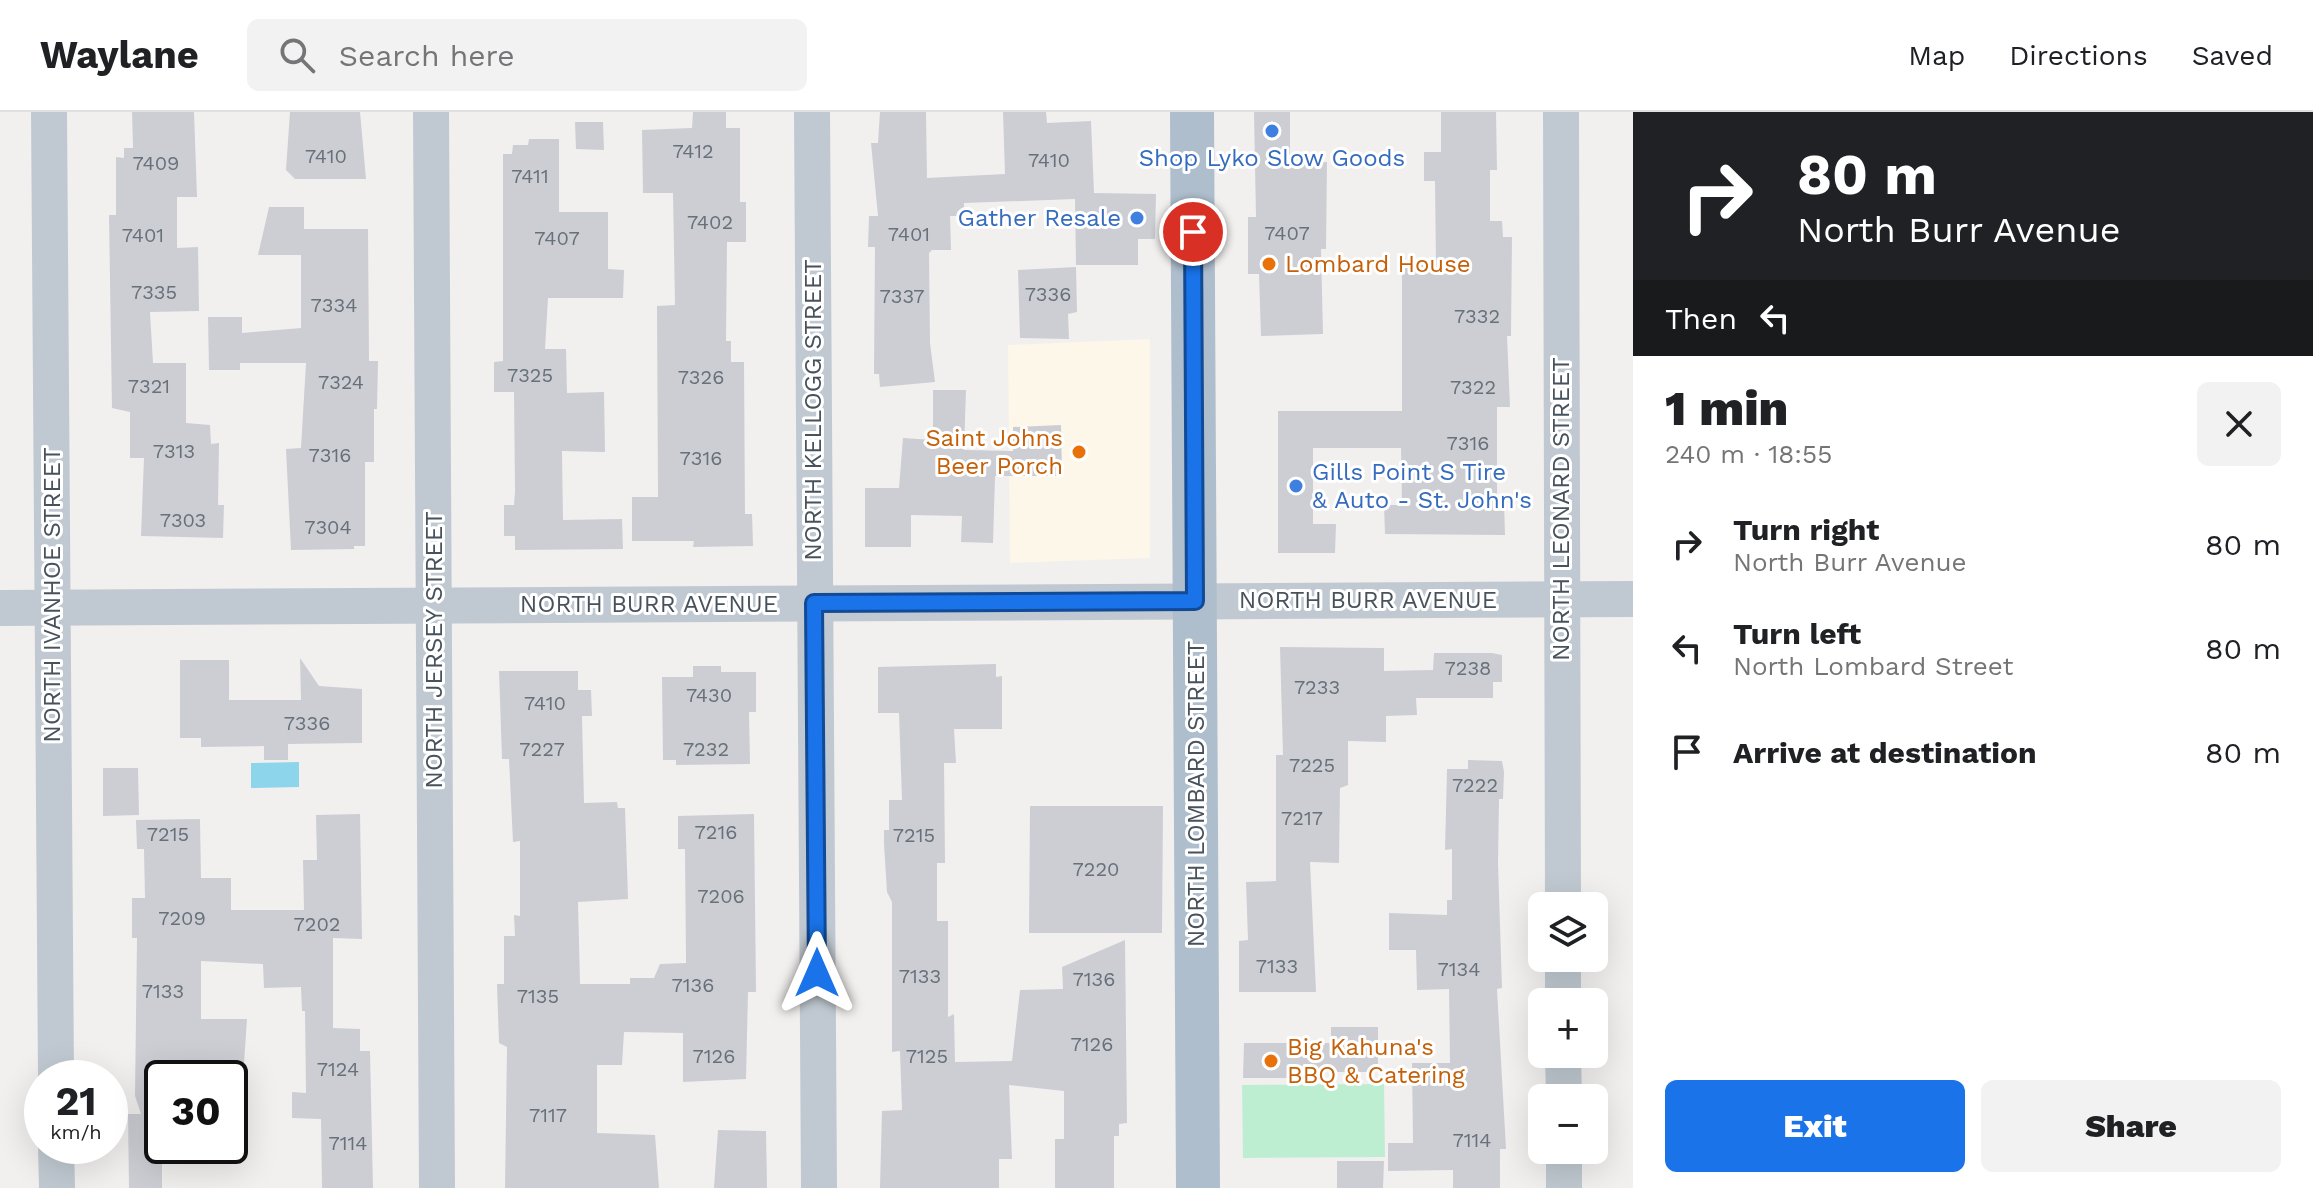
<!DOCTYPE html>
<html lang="en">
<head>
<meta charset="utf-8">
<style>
  body { margin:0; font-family:"Work Sans",sans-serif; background:#f2f2f2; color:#202124; height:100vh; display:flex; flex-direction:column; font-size:30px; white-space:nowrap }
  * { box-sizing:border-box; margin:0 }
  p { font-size:26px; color:#757577 }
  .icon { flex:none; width:44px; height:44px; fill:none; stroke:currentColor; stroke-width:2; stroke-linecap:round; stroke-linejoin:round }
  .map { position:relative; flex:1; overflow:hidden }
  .sheet { display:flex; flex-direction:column; background:#fff; width:680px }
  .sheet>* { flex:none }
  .hud { background:#202124; color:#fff; overflow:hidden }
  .buttons { position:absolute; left:1528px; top:780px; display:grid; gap:16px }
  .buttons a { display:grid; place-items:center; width:80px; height:80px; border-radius:12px; background:#fff; box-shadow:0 8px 32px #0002; font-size:40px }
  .speed { position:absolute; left:24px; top:948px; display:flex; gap:16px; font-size:40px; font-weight:700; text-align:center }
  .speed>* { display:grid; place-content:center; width:104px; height:104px; border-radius:50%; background:#fff; box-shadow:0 8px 32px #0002; line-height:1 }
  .speed small { font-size:20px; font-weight:400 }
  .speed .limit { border:4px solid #111; border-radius:12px; background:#fff; color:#111 }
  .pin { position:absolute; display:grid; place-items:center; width:68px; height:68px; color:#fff; margin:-34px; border:4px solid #fff; border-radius:50%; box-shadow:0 2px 8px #0007 }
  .me { position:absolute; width:88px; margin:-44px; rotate:0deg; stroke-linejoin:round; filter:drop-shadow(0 0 6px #0008) }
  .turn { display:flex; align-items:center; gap:28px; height:168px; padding:0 32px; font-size:36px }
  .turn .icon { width:104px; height:104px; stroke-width:2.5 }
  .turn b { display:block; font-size:56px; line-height:68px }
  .then { display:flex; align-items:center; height:76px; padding:0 32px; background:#0003; gap:16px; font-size:30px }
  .round { display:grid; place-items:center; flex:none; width:84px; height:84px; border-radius:12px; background:#f2f2f2 }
  .head { display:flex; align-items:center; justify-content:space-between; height:136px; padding:0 32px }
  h1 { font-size:48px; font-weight:800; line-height:60px }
  .primary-button { display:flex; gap:16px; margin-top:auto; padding:16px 32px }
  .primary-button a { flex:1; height:92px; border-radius:12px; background:#1a73e8; color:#fff; font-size:32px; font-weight:800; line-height:92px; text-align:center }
  .primary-button a+a { background:#f2f2f2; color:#202124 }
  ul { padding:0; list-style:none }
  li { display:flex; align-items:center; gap:24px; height:104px; padding:0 32px }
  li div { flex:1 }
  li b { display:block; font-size:30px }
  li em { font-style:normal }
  header { display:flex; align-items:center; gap:48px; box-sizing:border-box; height:112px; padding:0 40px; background:#fff; border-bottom:2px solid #e0e0e0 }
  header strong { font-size:38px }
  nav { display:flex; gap:44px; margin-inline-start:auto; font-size:28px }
  .search { width:560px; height:72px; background:#f2f2f2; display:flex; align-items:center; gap:20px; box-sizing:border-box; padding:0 28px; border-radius:12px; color:#757577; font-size:30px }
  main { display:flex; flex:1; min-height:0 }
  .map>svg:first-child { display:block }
  .commercial { fill:#fcf7e9 }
  .green { fill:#beeed2 }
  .water { fill:#8cd5ea }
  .building { fill:#ccced4 }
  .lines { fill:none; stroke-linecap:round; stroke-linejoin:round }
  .street { stroke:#c0c9d1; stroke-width:36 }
  .primary { stroke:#afbecd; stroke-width:44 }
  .route-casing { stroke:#114b97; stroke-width:20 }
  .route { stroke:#1a73e8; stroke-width:14 }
  .shop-dot { fill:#3f7fe0; stroke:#fff; stroke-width:3 }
  .food-dot { fill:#e8710a; stroke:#fff; stroke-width:3 }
  .labels { text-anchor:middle; stroke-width:6; stroke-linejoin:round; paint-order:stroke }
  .number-label { font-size:20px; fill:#68717a }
  .shop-label { font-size:24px; fill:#366cbe; stroke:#fff }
  .food-label { font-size:24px; fill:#c56008; stroke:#fff; text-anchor:start }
  .street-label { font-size:24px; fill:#47525c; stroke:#fff }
</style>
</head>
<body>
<header>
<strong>Waylane</strong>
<div class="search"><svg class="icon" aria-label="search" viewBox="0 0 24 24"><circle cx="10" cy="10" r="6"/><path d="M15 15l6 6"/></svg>Search here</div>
<nav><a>Map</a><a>Directions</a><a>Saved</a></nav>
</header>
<main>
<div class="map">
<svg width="1633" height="1076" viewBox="0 0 1633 1076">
  <rect width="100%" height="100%" fill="#f2efef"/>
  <path class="commercial" d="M1150,227v219l-140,5 -2,-218z"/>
  <path class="green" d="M1384,972l1,73 -142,1 -1,-73z"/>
  <path class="water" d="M299,650v25l-48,1v-25z"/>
  <g class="building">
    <path d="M132,0h62l3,85h-20v51l21,-1 1,64 -49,1 3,51h33v60l24,2 1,19 8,-1 -1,62h6l-1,33 -82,-2 3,-78h-14v-46l-18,-4 -3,-193h7v-58l8,1v-10h9z"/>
    <path d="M290,0h70l6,67h-71l-9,-9z"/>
    <path d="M693,0h33v16h14v74h6v40h-19l-1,99h5v21h13l1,152h7l1,32 -60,1 1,-6h-62v-44h26l-1,-191 18,-1 -2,-112h-30l-1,-63 50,-2z"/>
    <path d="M880,0h46l1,66 78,-4 -2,-62h43l1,11 44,-2 3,72 62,1 -1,45h-17v26h-62l-1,-66 -111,4v13h-14l1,34h-19l-3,3 1,90 5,39 -55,5 -1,-13h-5l1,-127h-7l1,-31h9l-7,-73h7z"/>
    <path d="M1254,0h36v51l37,-1 -1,87h-5l2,85 -62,2 -2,-62h-11v-57h8z"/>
    <path d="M1441,0h55l1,58h-7v51h12l1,16h9l-1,99h-4l3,71h-13v96l7,-1 1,33 -120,-1 -1,-29h18l-1,-57h-88v76h23l-1,29h-57v-142h124v-148h34l-1,-82h-11v-29h17z"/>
    <path d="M575,10h28l1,28 -28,-1z"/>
    <path d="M529,27h30v73h49v57l16,1 -1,28h-75l-3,51h21l1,44 37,-1 1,60 -43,-1 1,69 59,-1 1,30 -108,1v-14h-11v-31h10l1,-13 -1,-100h-20v-30l9,-1v-207h9l1,-9h15z"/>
    <path d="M269,95h35v22h64l1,132h9l-1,48h-3v53h-9v84h-11v3l-63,1 -5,-101 15,-1 5,-85h-66v7h-31l-1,-53h34v16l59,-5v-73h-43z"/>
    <path d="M1076,155l1,45 -9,2 1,25 -49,-1 -2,-68z"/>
    <path d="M933,278h33l-2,60 49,1v-24l48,-2 1,51h-67l-2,67 -32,-1 1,-26 -51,-1v32h-46v-59h34l4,-50 30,2z"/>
    <path d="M1280,535l104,1v23l49,-1 1,-17h58l10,2v27h-9v16h-77l1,17 -31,1v26l-38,-1v44l-8,3 -1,75 -29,-1 6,130h-77v-51l9,-1 -2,-58 30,-1v-126h7z"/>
    <path d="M300,546l19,28 43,3v54l-74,1v16h-24v-14l-63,1v-9h-21v-78h49v40h72z"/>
    <path d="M996,552v13l6,-1v53h-48l2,34h-12l1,100h-8v58h11v96l6,-3 1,48 57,-1 8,-71 43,-1 -1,-22 63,-27 2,183 -8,1v12h-5v52h-59v-49h9v-48l-55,-6 3,74h-13v29h-119l2,-77 20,-1 -2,-59 -8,1v-150l-5,-10 -3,-48v-14h5v-30h13l-3,-87h-21v-46z"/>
    <path d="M693,554h28v6h35v40h-7l1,52 -74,1v-5h-13l-1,-83h31z"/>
    <path d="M499,559h79v19h13l1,26h-10l2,87 33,-1 1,6h7l3,91 -50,3 2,82h50v-6h24l6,-14 26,-1 -1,-114h-7v-33l76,-2 2,178h-8l-2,87 -63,3v-49l-59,-1 -2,33h-25v68l58,2 4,53h-154l2,-141 -8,-4 -2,-59h7v-48h11l-1,-21 6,1v-75l-7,1 -4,-83h-7z"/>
    <path d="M1468,648l34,1 2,11 -1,27h-4l-1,64 4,125 -5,1 9,160h-6v39h-47v-18l-65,1v-28h25l-1,-80h38l-1,-74 -32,1 -1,-40h-27v-37l58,2v-15h5v-51l-7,1 2,-81h21z"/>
    <path d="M103,656h35l1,47 -36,1z"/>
    <path d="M1030,694h133l-1,127h-133z"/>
    <path d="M360,702l2,125 -29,-1v90l27,1v22h10l3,137h-51l-1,-69 -29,-1v-26l14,1 -1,-82h-3l-1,-24 -37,1 -1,-24 -62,-3v58h46l-4,59h-81v110h-33l-1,-74h13l-6,-18 2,-158h-5v-40h13l-1,-49h-7l-1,-29 64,-1 1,59h30v32h73l-1,-50h14l-1,-45z"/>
    <path d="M1331,915h47v45h-80v6h-55l1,-35h87z"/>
    <path d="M718,1018l48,1 1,57h-53z"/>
    <path d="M1337,1049h47l-1,27h-46z"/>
  </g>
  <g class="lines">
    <g class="street">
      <path d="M49,0l7,966"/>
      <path d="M431,0l6,1076"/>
      <path d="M812,0l7,1076"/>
      <path d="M1561,0l2,794"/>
      <path d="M0,496l1633,-9"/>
      <path d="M1563,846v44"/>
      <path d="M1563,942l1,44"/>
      <path d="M56,1034l1,42"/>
      <path d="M1564,1038v38"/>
    </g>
    <path class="primary" d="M1192,0l6,1076"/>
  </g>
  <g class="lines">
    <g class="route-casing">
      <path id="route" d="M817,861l-3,-370 381,-2 -2,-369"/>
    </g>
    <use href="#route" class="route"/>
  </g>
  <g class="shop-dot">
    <circle cx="1272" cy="19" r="8"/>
    <circle cx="1137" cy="106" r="8"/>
    <circle cx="1296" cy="374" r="8"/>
  </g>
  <g class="food-dot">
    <circle cx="1269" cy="152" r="8"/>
    <circle cx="1079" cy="340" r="8"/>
    <circle cx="1271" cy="949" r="8"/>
  </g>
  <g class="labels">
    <g class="number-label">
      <text x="693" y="46">7412</text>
      <text x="326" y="51">7410</text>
      <text x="1049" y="55">7410</text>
      <text x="156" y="58">7409</text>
      <text x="530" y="71">7411</text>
      <text x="710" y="117">7402</text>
      <text x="1287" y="128">7407</text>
      <text x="909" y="129">7401</text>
      <text x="143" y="130">7401</text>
      <text x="557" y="133">7407</text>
      <text x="154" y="187">7335</text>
      <text x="1048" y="189">7336</text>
      <text x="902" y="191">7337</text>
      <text x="334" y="200">7334</text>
      <text x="1477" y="211">7332</text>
      <text x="530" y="270">7325</text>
      <text x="701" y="272">7326</text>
      <text x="341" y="277">7324</text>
      <text x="149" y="281">7321</text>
      <text x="1473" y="282">7322</text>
      <text x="1468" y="338">7316</text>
      <text x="174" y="346">7313</text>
      <text x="330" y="350">7316</text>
      <text x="701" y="353">7316</text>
      <text x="183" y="415">7303</text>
      <text x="328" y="422">7304</text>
      <text x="1468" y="563">7238</text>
      <text x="1317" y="582">7233</text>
      <text x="709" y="590">7430</text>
      <text x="545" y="598">7410</text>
      <text x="307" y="618">7336</text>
      <text x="542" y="644">7227</text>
      <text x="706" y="644">7232</text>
      <text x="1312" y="660">7225</text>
      <text x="1475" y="680">7222</text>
      <text x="1302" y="713">7217</text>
      <text x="716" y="727">7216</text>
      <text x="168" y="729">7215</text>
      <text x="914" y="730">7215</text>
      <text x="1096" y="764">7220</text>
      <text x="721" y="791">7206</text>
      <text x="182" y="813">7209</text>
      <text x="317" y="819">7202</text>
      <text x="1277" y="861">7133</text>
      <text x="1459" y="864">7134</text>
      <text x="920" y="871">7133</text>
      <text x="1094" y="874">7136</text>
      <text x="693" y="880">7136</text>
      <text x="163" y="886">7133</text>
      <text x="538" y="891">7135</text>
      <text x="1092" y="939">7126</text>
      <text x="714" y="951">7126</text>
      <text x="927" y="951">7125</text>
      <text x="338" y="964">7124</text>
      <text x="548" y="1010">7117</text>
      <text x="1472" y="1035">7114</text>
      <text x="348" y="1038">7114</text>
    </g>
    <g class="shop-label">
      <text x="1272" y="54">Shop Lyko Slow Goods</text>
      <text x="1121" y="114" text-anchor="end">Gather Resale</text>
      <text x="1312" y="368" text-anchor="start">Gills Point S Tire<tspan x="1312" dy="28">&amp; Auto - St. John's</tspan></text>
    </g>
    <g class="food-label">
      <text x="1285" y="160">Lombard House</text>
      <text x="1063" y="334" text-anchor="end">Saint Johns<tspan x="1063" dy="28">Beer Porch</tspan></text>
      <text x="1287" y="943">Big Kahuna's<tspan x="1287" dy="28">BBQ &amp; Catering</tspan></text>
    </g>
    <g class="street-label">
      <text transform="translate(813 298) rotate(-90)" y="8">NORTH KELLOGG STREET</text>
      <text transform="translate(1561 397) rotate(-90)" y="8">NORTH LEONARD STREET</text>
      <text transform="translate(52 483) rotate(-90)" y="8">NORTH IVANHOE STREET</text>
      <text x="1368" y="496">NORTH BURR AVENUE</text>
      <text x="649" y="500">NORTH BURR AVENUE</text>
      <text transform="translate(434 538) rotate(-90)" y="8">NORTH JERSEY STREET</text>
      <text transform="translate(1196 682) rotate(-90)" y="8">NORTH LOMBARD STREET</text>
    </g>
  </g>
</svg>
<div class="buttons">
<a><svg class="icon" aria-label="layers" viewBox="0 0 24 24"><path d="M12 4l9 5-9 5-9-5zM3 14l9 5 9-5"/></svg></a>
<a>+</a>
<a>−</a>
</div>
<div class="speed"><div>21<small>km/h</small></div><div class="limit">30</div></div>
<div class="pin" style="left:1193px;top:120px;background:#d93025"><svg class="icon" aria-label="arrive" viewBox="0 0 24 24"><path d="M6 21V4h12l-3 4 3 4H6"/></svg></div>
<svg class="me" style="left:817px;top:861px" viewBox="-20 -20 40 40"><path d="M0-17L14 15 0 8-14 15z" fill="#1a73e8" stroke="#fff" stroke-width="4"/></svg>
</div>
<section class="sheet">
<div class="hud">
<div class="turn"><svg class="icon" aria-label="right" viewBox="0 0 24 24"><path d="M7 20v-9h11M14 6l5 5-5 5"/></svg><div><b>80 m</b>North Burr Avenue</div></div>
<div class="then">Then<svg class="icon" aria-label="left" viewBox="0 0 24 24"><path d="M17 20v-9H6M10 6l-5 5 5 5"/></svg></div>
</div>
<div class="head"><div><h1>1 min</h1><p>240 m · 18:55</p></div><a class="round"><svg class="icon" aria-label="close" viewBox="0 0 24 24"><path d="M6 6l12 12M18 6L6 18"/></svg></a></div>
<ul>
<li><svg class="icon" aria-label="right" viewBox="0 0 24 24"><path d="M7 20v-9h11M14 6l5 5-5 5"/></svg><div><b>Turn right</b><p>North Burr Avenue</p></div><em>80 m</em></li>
<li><svg class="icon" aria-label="left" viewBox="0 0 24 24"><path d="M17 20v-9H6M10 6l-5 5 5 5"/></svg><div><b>Turn left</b><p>North Lombard Street</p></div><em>80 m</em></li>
<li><svg class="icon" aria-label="arrive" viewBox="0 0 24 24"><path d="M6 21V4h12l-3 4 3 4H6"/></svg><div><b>Arrive at destination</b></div><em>80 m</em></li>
</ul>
<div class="primary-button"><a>Exit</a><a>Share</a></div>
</section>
</main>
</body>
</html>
